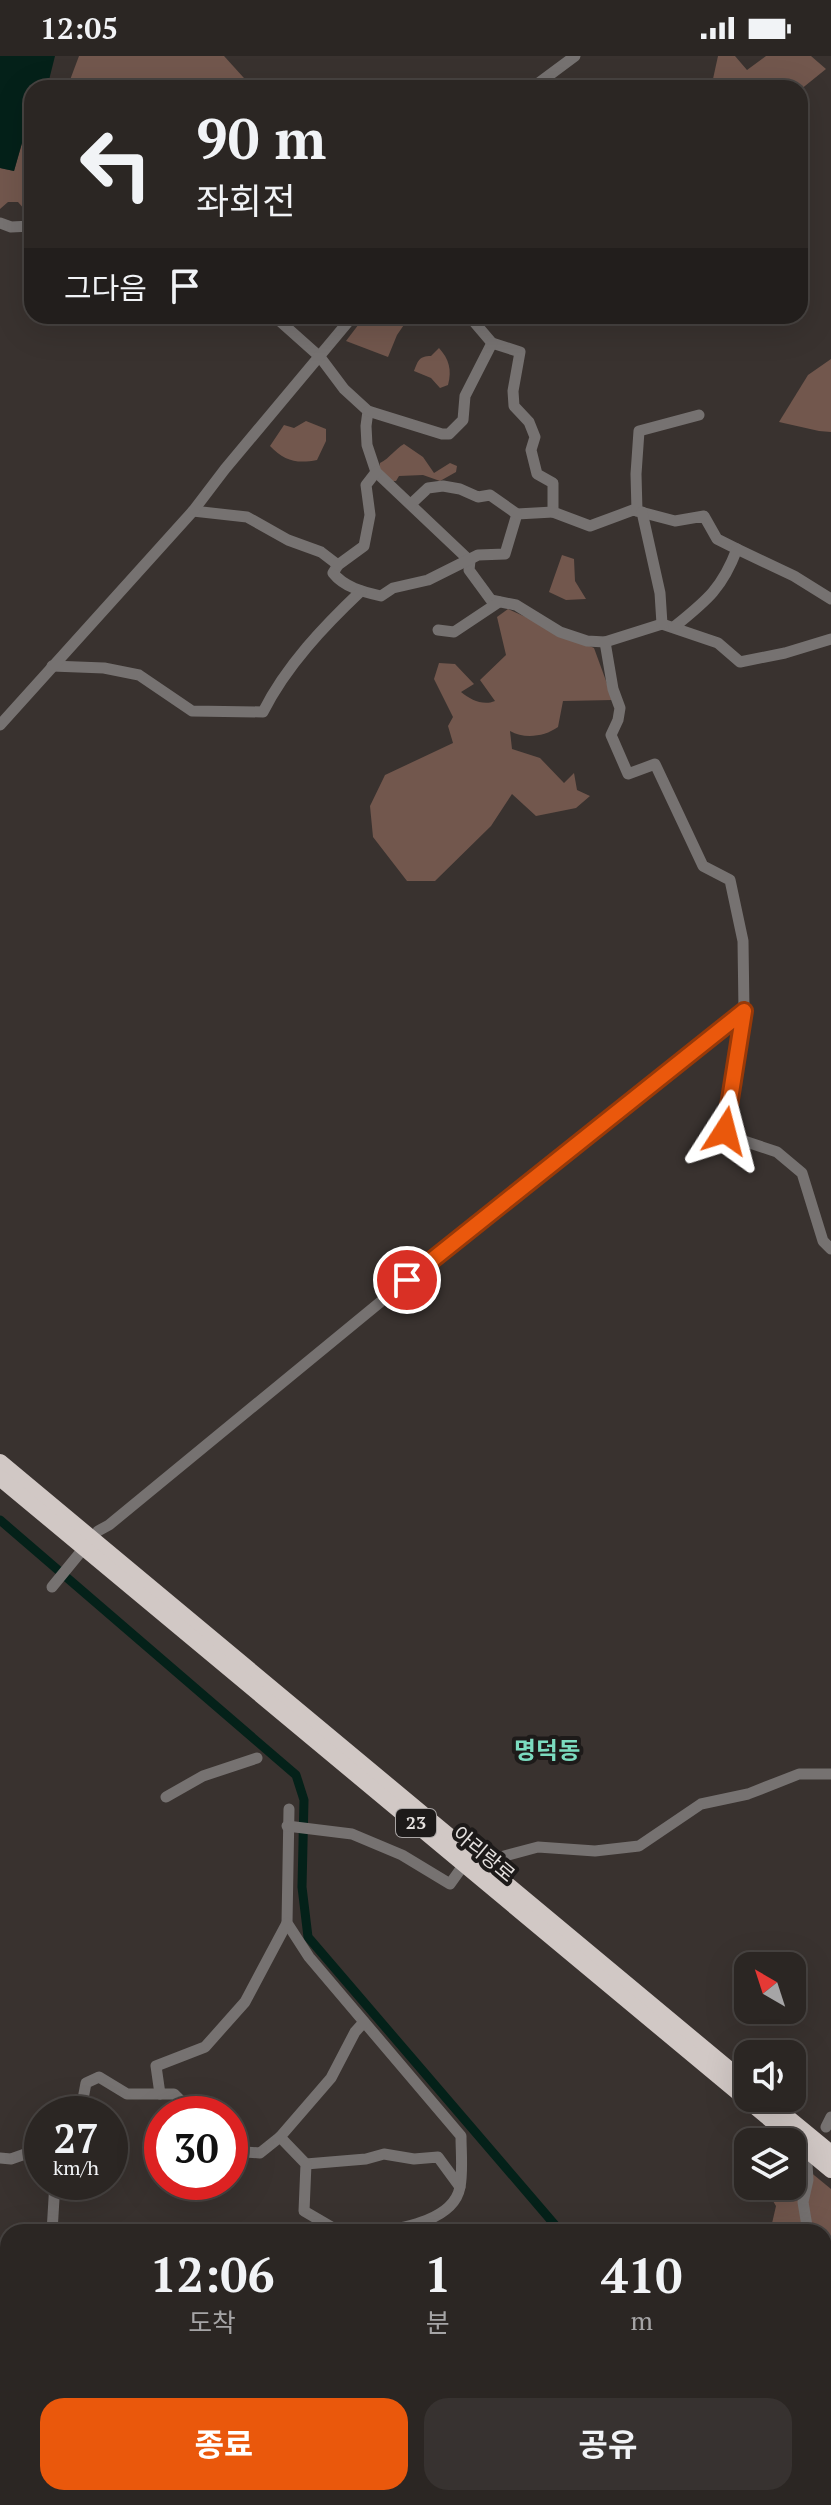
<!DOCTYPE html>
<html lang="ko">
<head>
<meta charset="utf-8">
<style>
  body { margin:0; font-family:"PT Serif","Noto Sans KR",serif; background:#373230; color:#f1f3f6; height:100vh; display:flex; flex-direction:column; font-size:30px; white-space:nowrap }
  * { box-sizing:border-box; margin:0 }
  p { font-size:26px; color:#a6a5a6 }
  .icon { flex:none; width:44px; height:44px; fill:none; stroke:currentColor; stroke-width:2; stroke-linecap:round; stroke-linejoin:round }
  .map { position:relative; flex:1; overflow:hidden }
  .panel { position:absolute; left:0px; top:2168px; width:832px; height:282px; display:flex; flex-direction:column; background:#2b2623; border-radius:24px 24px 0 0; box-shadow:0 8px 32px #0002,0 0 0 2px #474341 }
  .panel>* { flex:none }
  .guide { position:absolute; left:24px; top:24px; width:784px; height:244px; border-radius:24px; box-shadow:0 8px 32px #0002,0 0 0 2px #474341; background:#2b2623; color:#f1f3f6; overflow:hidden }
  .needle { width:52px; rotate:321deg }
  .controls { position:absolute; left:734px; top:1896px; display:grid; gap:16px }
  .controls a { display:grid; place-items:center; width:72px; height:72px; border-radius:16px; background:#2b2623; box-shadow:0 8px 32px #0002,0 0 0 2px #474341; font-size:40px }
  .speed { position:absolute; left:24px; top:2040px; display:flex; gap:16px; font-size:40px; font-weight:700; text-align:center }
  .speed>* { display:grid; place-content:center; width:104px; height:104px; border-radius:50%; background:#2b2623; box-shadow:0 8px 32px #0002,0 0 0 2px #474341; line-height:1 }
  .speed small { font-size:20px; font-weight:400 }
  .speed .limit { border:12px solid #d22; background:#fff; color:#111 }
  .pin { position:absolute; display:grid; place-items:center; width:68px; height:68px; color:#fff; margin:-34px; border:4px solid #fff; border-radius:50%; box-shadow:0 2px 8px #0007 }
  .me { position:absolute; width:88px; margin:-44px; rotate:9deg; stroke-linejoin:round; filter:drop-shadow(0 0 6px #0008) }
  .turn { display:flex; align-items:center; gap:28px; height:168px; padding:0 40px; font-size:36px }
  .turn .icon { width:104px; height:104px; stroke-width:2.5 }
  .turn b { display:block; font-size:56px; line-height:68px }
  .then { display:flex; align-items:center; height:76px; padding:0 40px; background:#0003; gap:16px; font-size:30px }
  .eta { display:flex; justify-content:space-evenly; align-items:center; height:136px; text-align:center }
  .eta b { font-size:48px; font-weight:700; line-height:56px }
  .action { display:flex; gap:16px; margin-top:auto; padding:16px 40px }
  .action a { flex:1; height:92px; border-radius:24px; background:#ea580c; color:#fff; font-size:32px; font-weight:700; line-height:92px; text-align:center }
  .action a+a { background:#373230; color:#f1f3f6 }
  .status { display:flex; justify-content:space-between; align-items:center; height:56px; padding:0 40px; background:#2b2623; direction:ltr }
  .status svg { height:22px; fill:currentColor }
  .map>svg:first-child { display:block }
  .green { fill:#72574d }
  .water { fill:#042119 }
  .lines { fill:none; stroke-linecap:round; stroke-linejoin:round }
  .canal { stroke:#042119; stroke-width:9 }
  .minor { stroke:#767271; stroke-width:11 }
  .highway { stroke:#d1c8c5; stroke-width:16 }
  .route-casing { stroke:#983908; stroke-width:20 }
  .route { stroke:#ea580c; stroke-width:14 }
  .labels { text-anchor:middle; stroke-width:8; stroke-linejoin:round; paint-order:stroke }
  .shield { fill:#1d1a19; stroke:#a9a5a4; stroke-width:2 }
  .shield-label { font-size:18px; font-weight:bold; fill:#e5e1df }
  .street-label { font-size:20px; fill:#e5e1df; stroke:#1d1a19 }
  .quarter-label { font-size:24px; font-weight:bold; fill:#7bdbbf; stroke:#1d1a19 }
</style>
</head>
<body>
<div class="status"><b>12:05</b><svg viewBox="0 0 49 12"><path d="M0 12V9h3v3zM5 12V6h3v6zM10 12V3h3v9zM15 12V0h3v12zM26 1h20v11H26zM47 4h2v5h-2z"/></svg></div>
<div class="map">
<svg width="831" height="2449" viewBox="0 0 831 2449">
  <rect width="100%" height="100%" fill="#39322f"/>
  <g class="green">
    <path d="M79,0h145l29,32h-186z"/>
    <path d="M718,0h17l12,14 19,-14h45l15,13 -26,21v-2h-89z"/>
    <path d="M32,70v92l-14,-16h-10l-8,7v-41l14,3 8,-28z"/>
    <path d="M365,260h45l-13,19 -9,22 -42,-16z"/>
    <path d="M439,292c10,11 13,22 9,37l-8,3 -9,-10 -17,-7c4,-10 5,-15 17,-15z"/>
    <path d="M831,303v73l-12,-1 -40,-9 29,-47z"/>
    <path d="M306,365l20,8v12l-9,19c-20,4 -33,1 -47,-14l14,-21 10,3z"/>
    <path d="M404,388l19,13 11,16 16,-10 7,3 -1,6 -16,9 -17,-6 -24,1 -3,5h-5l-12,-9 1,-9c10,-5 15,-14 24,-19z"/>
    <path d="M562,499l12,4 1,22 11,18 -20,1 -17,-8z"/>
    <path d="M508,553l86,39 19,52 -50,1 -5,26c-14,10 -34,12 -48,4l2,18 28,9 24,25 10,-10 3,17 13,6 -14,12 -40,8 -24,-22 -21,32 -56,55h-28l-34,-44 -3,-31 15,-31 68,-32 -5,-17 5,-9 -19,-38 5,-16 16,1 19,20 -13,8c10,8 22,14 34,9l-15,-21 26,-25 -9,-38z"/>
    <path d="M792,2101l39,32v98l-7,-6v-49h-54l6,-26 -12,-20h28z"/>
  </g>
  <path class="water" d="M0,0h55l-8,32h-15v38l-10,17 -8,28 -14,-3z"/>
  <g class="lines">
    <g class="canal">
      <path d="M0,1464l296,255 8,25 -2,87 6,50 253,295"/>
      <path d="M824,2344l7,3"/>
    </g>
    <g class="minor">
      <path d="M532,32l43,-32"/>
      <path d="M0,167l11,4 21,-1"/>
      <path d="M274,260l46,41 24,32 24,22 -2,15 1,19 9,27 94,89 -1,9 22,30 25,5 44,27 27,9 18,1 57,-18 56,19 22,19 45,-9 46,-14"/>
      <path d="M469,260l23,27 28,9 -7,39 1,15 15,16 6,15 -4,13 6,24 16,9v29l37,14 43,-16 42,11 29,-5 13,23 20,10"/>
      <path d="M368,355l74,23h7l14,-14 2,-24 27,-53"/>
      <path d="M376,416l-10,13 4,30 -6,31 -26,19 -5,8c11,14 30,19 48,23l12,-8 35,-8 50,-25 27,-1 12,-40"/>
      <path d="M411,448l17,-16 15,-2 17,3 18,8 12,-2 27,19 36,-2"/>
      <path d="M193,455l54,6 41,23 33,12 17,13"/>
      <path d="M637,455l-1,-37 3,-43 60,-16"/>
      <path d="M642,456l18,81 2,31"/>
      <path d="M674,571c32,-26 48,-38 63,-78l57,27 37,23"/>
      <path d="M438,574l16,2 45,-30"/>
      <path d="M605,586l8,47 7,19 -2,12 -7,15 17,39 27,-10 48,102 27,14 13,61 1,70 -19,120 19,10 33,11 25,21 21,68 8,8"/>
      <path d="M52,610l52,2 35,7 53,36 71,1c23,-46 61,-86 98,-121"/>
      <path d="M0,669l193,-214 32,-42 128,-153"/>
      <path d="M98,1475l11,-6 370,-304 265,-210"/>
      <path d="M52,1531l27,-33"/>
      <path d="M166,1741l37,-21 54,-18"/>
      <path d="M289,1753l-2,114 22,34 152,179c0,16 2,35 -1,51 -6,33 -56,41 -83,45"/>
      <path d="M287,1770l65,8 50,21 48,29 10,-14"/>
      <path d="M493,1803l45,-12 57,4 44,-5 62,-42 47,-10 51,-20h32"/>
      <path d="M160,2038l-4,-28 49,-19 40,-45 42,-79"/>
      <path d="M75,2058l8,-15 3,-16 13,-6 28,17h47l7,7 3,13"/>
      <path d="M826,2071l5,-10"/>
      <path d="M230,2095l30,2 20,-16"/>
      <path d="M0,2102l11,1 31,-11"/>
      <path d="M306,2108l60,-5 18,-5 30,5 24,-2 22,30"/>
      <path d="M807,2108l1,16 -5,22 5,30"/>
      <path d="M52,2176l3,-50"/>
      <path d="M340,2176l-36,-21 2,-47 -26,-27 51,-59 24,-46 9,-10"/>
      <path d="M824,2208l7,8"/>
    </g>
    <g class="highway">
      <path d="M0,1406l748,623"/>
      <path d="M0,1422l831,692"/>
      <path d="M764,2042l67,55"/>
    </g>
  </g>
  <g class="lines">
    <g class="route-casing">
      <path id="route" d="M407,1224l337,-269 -19,120"/>
    </g>
    <use href="#route" class="route"/>
  </g>
  <g class="labels">
    <rect class="shield" x="396" y="1753" width="40" height="28" rx="6"/>
    <g class="shield-label">
      <text x="416" y="1773">23</text>
    </g>
    <g class="street-label">
      <text transform="translate(484 1798) rotate(40)" y="7">아리랑로</text>
    </g>
    <g class="quarter-label">
      <text x="547" y="1703">명덕동</text>
    </g>
  </g>
</svg>
<div class="controls">
<a><svg class="needle" viewBox="-14 -14 28 28"><path d="M0-13l5 13h-10z" fill="#e53935"/><path d="M0 13l5-13h-10z" fill="#a6a5a6"/></svg></a>
<a><svg class="icon" aria-label="sound" viewBox="0 0 24 24"><path d="M4 9h4l5-4v14l-5-4H4zM17 9q2 3 0 6"/></svg></a>
<a><svg class="icon" aria-label="layers" viewBox="0 0 24 24"><path d="M12 4l9 5-9 5-9-5zM3 14l9 5 9-5"/></svg></a>
</div>
<div class="speed"><div>27<small>km/h</small></div><div class="limit">30</div></div>
<div class="pin" style="left:407px;top:1224px;background:#d93025"><svg class="icon" aria-label="arrive" viewBox="0 0 24 24"><path d="M6 21V4h12l-3 4 3 4H6"/></svg></div>
<svg class="me" style="left:725px;top:1075px" viewBox="-20 -20 40 40"><path d="M0-17L14 15 0 8-14 15z" fill="#ea580c" stroke="#fff" stroke-width="4"/></svg>
<div class="guide">
<div class="turn"><svg class="icon" aria-label="left" viewBox="0 0 24 24"><path d="M17 20v-9H6M10 6l-5 5 5 5"/></svg><div><b>90 m</b>좌회전</div></div>
<div class="then">그다음<svg class="icon" aria-label="arrive" viewBox="0 0 24 24"><path d="M6 21V4h12l-3 4 3 4H6"/></svg></div>
</div>
<section class="panel">
<div class="eta">
<div><b>12:06</b><p>도착</p></div>
<div><b>1</b><p>분</p></div>
<div><b>410</b><p>m</p></div>
</div>
<div class="action"><a>종료</a><a>공유</a></div>
</section>
</div>
</body>
</html>
